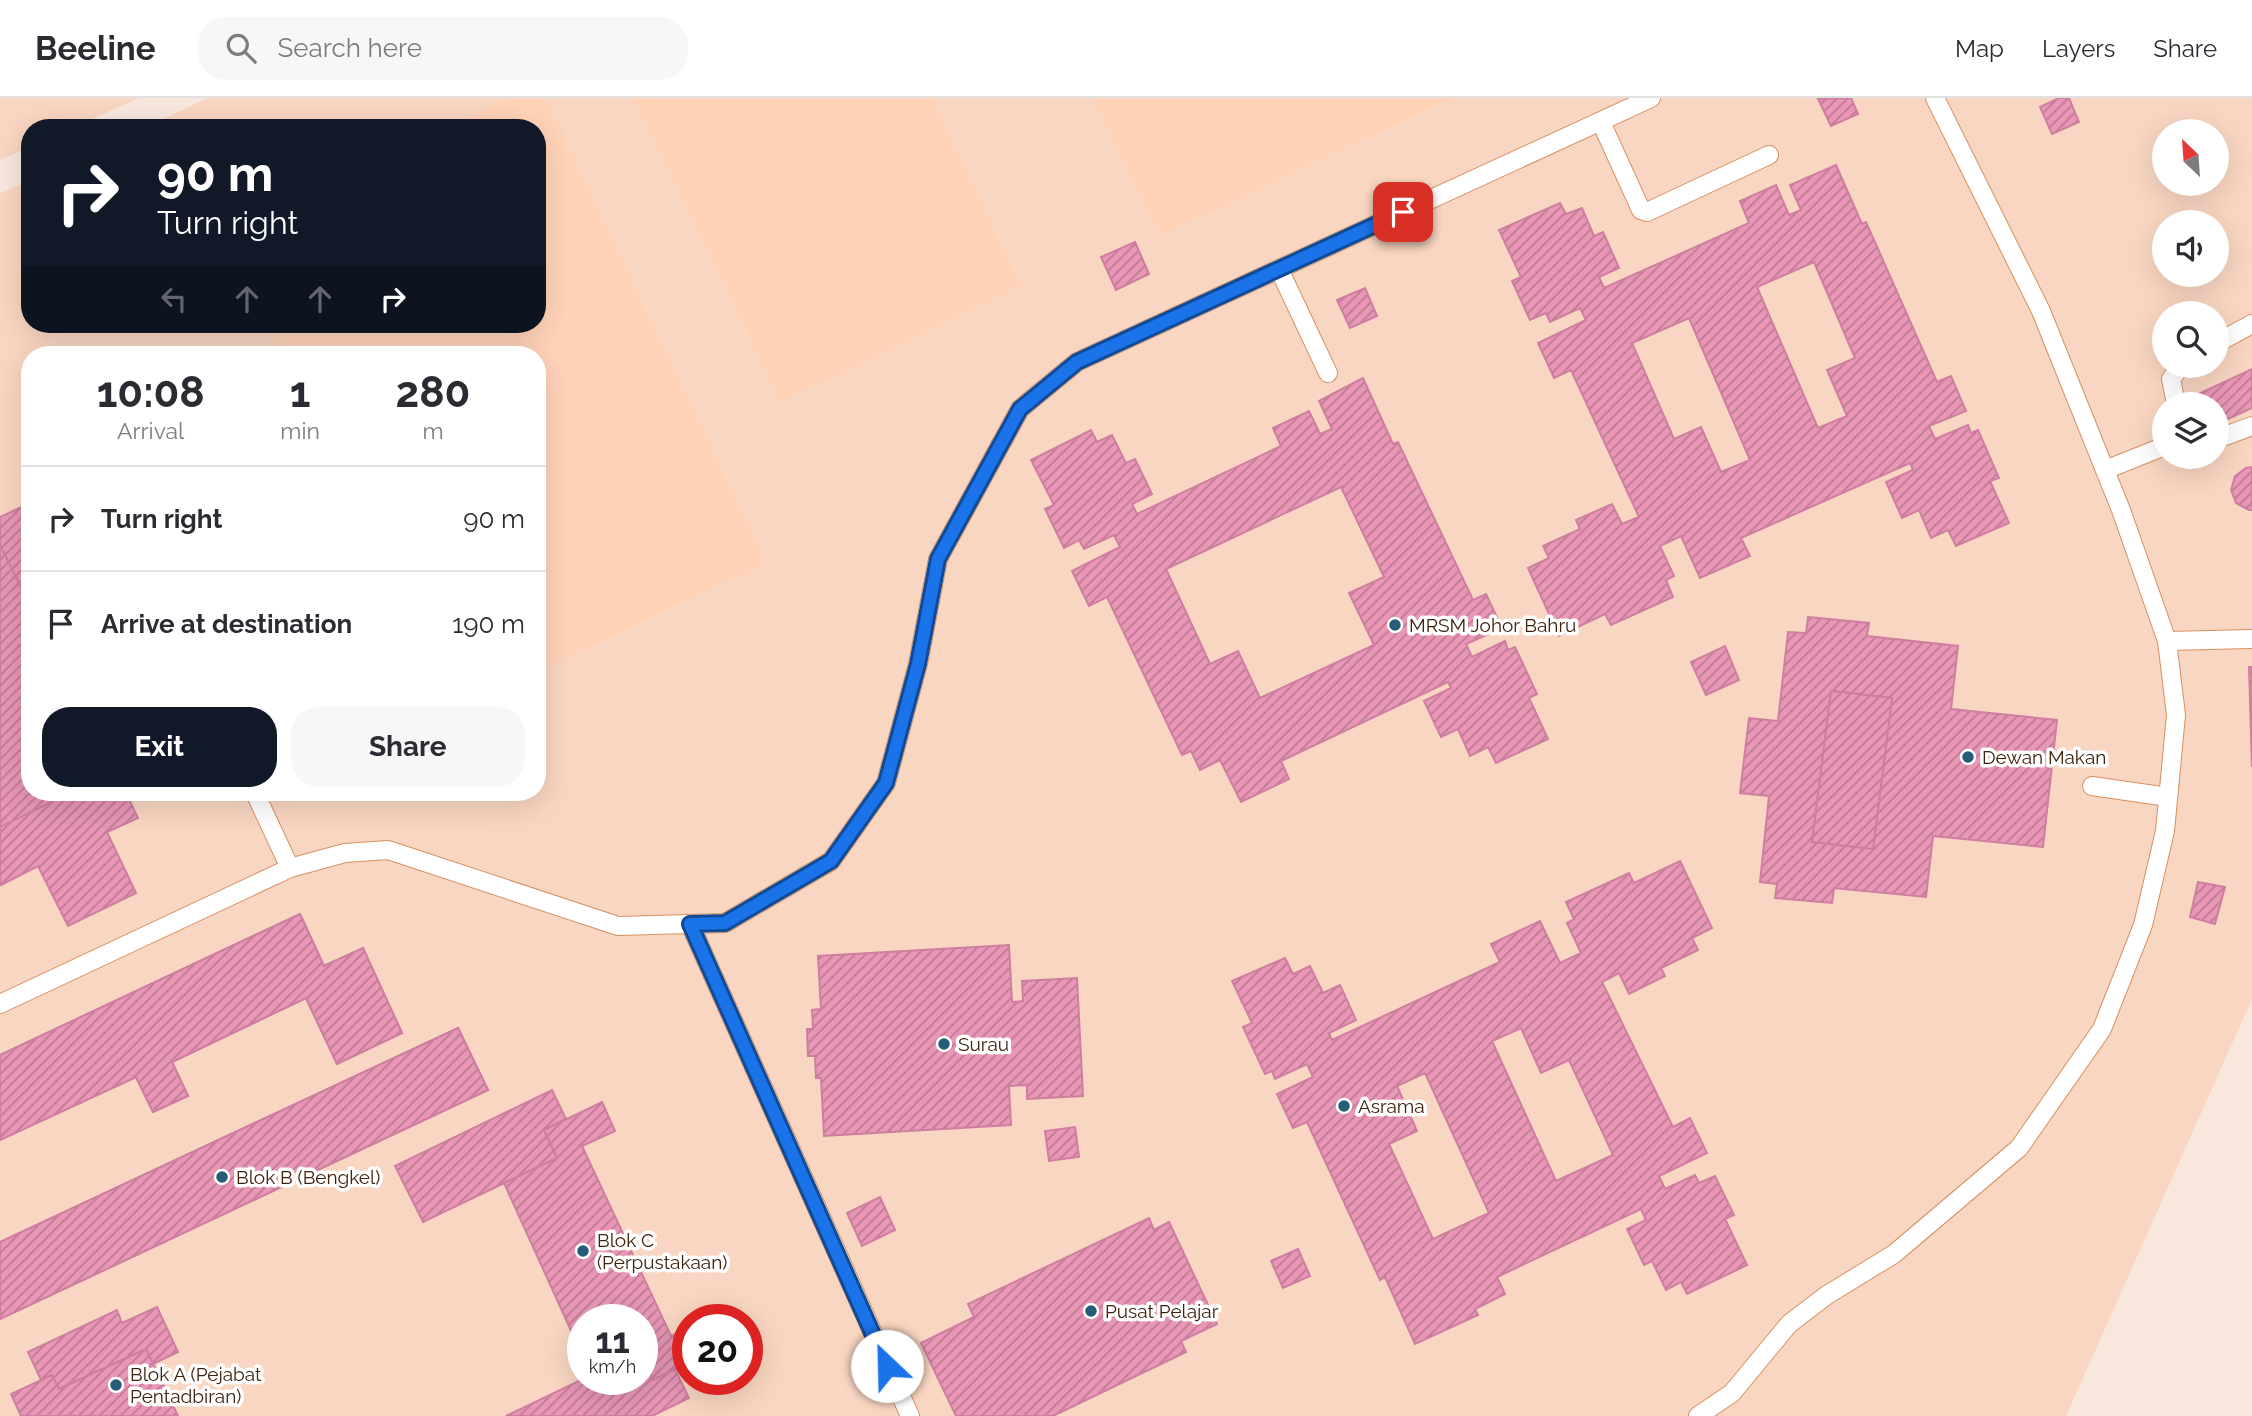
<!DOCTYPE html>
<html lang="en">
<head>
<meta charset="utf-8">
<style>
  body { margin:0; font-family:Raleway,sans-serif; background:#f7f7f7; color:#2b2b33; height:100vh; display:flex; flex-direction:column; font-size:26px; white-space:nowrap }
  * { box-sizing:border-box; margin:0 }
  p { font-size:23px; color:#7c7c81 }
  .icon { flex:none; width:38px; height:38px; fill:none; stroke:currentColor; stroke-width:2; stroke-linecap:round; stroke-linejoin:round }
  .map { position:relative; flex:1; overflow:hidden }
  .details { position:absolute; left:21px; top:248px; width:525px; height:455px; display:flex; flex-direction:column; background:#fff; border-radius:28px; box-shadow:0 7px 28px #0002 }
  .details>* { flex:none }
  .banner { position:absolute; left:21px; top:21px; width:525px; height:214px; border-radius:28px; box-shadow:0 7px 28px #0002; background:#111827; color:#fff; overflow:hidden }
  .needle { width:46px; rotate:335deg }
  .controls { position:absolute; left:2152px; top:21px; display:grid; gap:14px }
  .controls a { display:grid; place-items:center; width:77px; height:77px; border-radius:50%; background:#fff; box-shadow:0 7px 28px #0002; font-size:35px }
  .speed { position:absolute; left:567px; top:1206px; display:flex; gap:14px; font-size:35px; font-weight:700; text-align:center }
  .speed>* { display:grid; place-content:center; width:91px; height:91px; border-radius:50%; background:#fff; box-shadow:0 7px 28px #0002; line-height:1 }
  .speed small { font-size:18px; font-weight:400 }
  .speed .limit { border:10px solid #d22; background:#fff; color:#111 }
  .pin { position:absolute; display:grid; place-items:center; width:60px; height:60px; color:#fff; margin:-30px; border-radius:14px; box-shadow:0 4px 10px #0006 }
  .me { position:absolute; width:77px; margin:-38px; rotate:336deg; stroke-linejoin:round; filter:drop-shadow(0 0 5px #0008) }
  .turn { display:flex; align-items:center; gap:24px; height:147px; padding:0 21px; font-size:32px }
  .turn .icon { width:91px; height:91px; stroke-width:2.5 }
  .turn b { display:block; font-size:49px; line-height:60px }
  .lanes { display:flex; align-items:center; height:66px; padding:0 21px; background:#0003; justify-content:center; gap:35px; direction:ltr }
  .lanes .off { opacity:.35 }
  .eta { display:flex; justify-content:space-evenly; align-items:center; height:119px; text-align:center }
  .eta b { font-size:42px; font-weight:700; line-height:49px }
  .action { display:flex; gap:14px; margin-top:auto; padding:14px 21px }
  .action a { flex:1; height:80px; border-radius:28px; background:#111827; color:#fff; font-size:28px; font-weight:700; line-height:80px; text-align:center }
  .action a+a { background:#f7f7f7; color:#2b2b33 }
  ul { padding:0; list-style:none }
  li { display:flex; align-items:center; gap:21px; height:105px; padding:0 21px; border-top:2px solid #e1e1e2 }
  li div { flex:1 }
  li b { display:block; font-size:26px }
  li em { font-style:normal }
  header { display:flex; align-items:center; gap:42px; box-sizing:border-box; height:98px; padding:0 35px; background:#fff; border-bottom:2px solid #e1e1e2 }
  header strong { font-size:33px }
  nav { display:flex; gap:38px; margin-inline-start:auto; font-size:24px }
  .search { width:490px; height:63px; background:#f7f7f7; display:flex; align-items:center; gap:18px; box-sizing:border-box; padding:0 24px; border-radius:28px; color:#7c7c81; font-size:26px }
  .map>svg:first-child { display:block }
  .built { fill:#f8d6c1; fill-rule:evenodd }
  .park { fill:#ffd3b8 }
  .building { fill:url(#building-hatch); stroke:#cf7ea0; stroke-width:2; fill-rule:evenodd }
  .lines { fill:none; stroke-linecap:round; stroke-linejoin:round }
  .lane-casing { stroke:#d89060; stroke-width:20 }
  .lane { stroke:#fff; stroke-width:18 }
  .route-casing { stroke:#114b97; stroke-width:18 }
  .route { stroke:#1a73e8; stroke-width:12 }
  .poi-dot { fill:#265c77; stroke:#fff; stroke-width:2.5 }
  .labels { text-anchor:middle; stroke-width:7; stroke-linejoin:round; paint-order:stroke }
  .poi-label { font-size:19px; fill:#3e220d; stroke:#fff; text-anchor:start }
</style>
</head>
<body>
<header>
<strong>Beeline</strong>
<div class="search"><svg class="icon" aria-label="search" viewBox="0 0 24 24"><circle cx="10" cy="10" r="6"/><path d="M15 15l6 6"/></svg>Search here</div>
<nav><a>Map</a><a>Layers</a><a>Share</a></nav>
</header>
<div class="map">
<svg width="2252" height="1318" viewBox="0 0 2252 1318">
  <defs>
    <pattern id="building-hatch" width="6" height="6" patternUnits="userSpaceOnUse" patternTransform="scale(1.75)"><rect width="6" height="6" fill="#e996b7"/><path d="M-1 1l2-2M0 6l6-6M5 7l2-2" fill="none" stroke="#be7a93"/></pattern>
  </defs>
  <rect width="100%" height="100%" fill="#f7e7dd"/>
  <g class="built">
    <path d="M0,0h139l-67,30h-42v19l-30,13z"/>
    <path d="M208,0h2044v901l-186,417h-2066v-1223l30,-13v144h507v-196h-394zM2165,33h52v53h-52zM2165,124h52v53h-52zM2165,215h52v53h-52zM30,257h507v438h-507zM2165,306h52v53h-52zM583,1222h59v59h-59zM688,1222h59v59h-59z"/>
  </g>
  <g class="park">
    <path d="M507,0h39l221,465 -230,109v-317h-257l-15,-31h272v-196h-93z"/>
    <path d="M633,0h299l90,188 -242,117z"/>
    <path d="M1092,0h360l-293,139z"/>
  </g>
  <g class="building">
    <path d="M1851,0l7,16 -27,12 -13,-27z"/>
    <path d="M2059,0h10l10,24 -27,12 -12,-27z"/>
    <path d="M1836,67l26,59 4,-2 71,160 14,-6 15,35 -37,15 6,13 33,-14 3,8 7,-3 21,48 -9,3 19,42 -53,23 -8,-16 -17,8 -12,-28 -17,8 -16,-36 27,-12 -3,-7 -169,75 9,18 -50,22 -19,-42 -21,10 14,30 -8,4 7,17 -62,28 -6,-11 -46,22 -31,-68 21,-10 -6,-12 37,-17 -4,-9 36,-16 10,20 17,-7 -68,-147 -17,8 -16,-35 48,-23 -6,-12 -30,14 -4,-9 -16,7 -18,-39 9,-4 -22,-47 61,-27 6,11 16,-6 12,28 9,-4 16,36 -20,9 5,11 145,-65 -9,-22 36,-16 13,30 12,-5 -11,-25zM1814,164l41,96 -28,12 20,46 -29,12 -61,-141zM1689,220l61,142 -29,12 -20,-45 -27,12 -42,-96z"/>
    <path d="M1135,144l14,32 -33,16 -15,-33z"/>
    <path d="M1365,190l12,28 -27,12 -13,-28z"/>
    <path d="M2252,271v39l-35,16v-20h-22l-3,-7z"/>
    <path d="M1363,280l30,66 5,-2 75,158 13,-6 16,34 -36,16 6,13 33,-16 3,9 7,-3 22,47 -8,4 19,41 -52,24 -8,-16 -18,9 -12,-27 -17,8 -17,-36 27,-13 -3,-6 -167,79 8,18 -48,23 -21,-42 -20,10 -9,-19 -9,4 -75,-158 -18,9 -17,-35 48,-24 -6,-12 -30,14 -5,-9 -15,8 -19,-39 9,-4 -23,-45 60,-30 6,12 15,-7 14,28 9,-4 17,35 -20,10 5,10 144,-68 -8,-18 36,-17 11,23 12,-5 -13,-28zM1341,389l43,90 -35,16 25,52 -114,53 -22,-47 -28,13 -44,-95z"/>
    <path d="M2252,369v43h-3l-13,-7 -5,-13 4,-14 11,-8z"/>
    <path d="M30,405v290h96l12,25 -31,14 29,61 -68,33 -30,-60 -37,19 -1,-3v-365z"/>
    <path d="M0,447l30,60v188h40l-70,34z"/>
    <path d="M1808,519l61,6 -2,13 91,10 -7,63 106,11 -14,127 -110,-11 -7,61 -92,-9 -2,15 -57,-5 2,-14 -17,-2 9,-86 -29,-3 9,-75 29,3 10,-89 18,1zM1831,593l61,7 -19,151 -61,-7z"/>
    <path d="M1725,548l14,34 -33,15 -15,-33z"/>
    <path d="M2249,569h3v100z"/>
    <path d="M1831,593l61,7 -19,151 -61,-7z"/>
    <path d="M1680,763l32,67 -20,10 6,12 -37,18 4,8 -36,18 -10,-21 -17,9 71,145 17,-9 17,35 -48,23 6,13 30,-14 4,8 16,-7 19,39 -9,4 22,46 -60,29 -6,-12 -15,8 -14,-29 -8,4 -17,-36 19,-9 -5,-11 -144,68 8,17 -30,15 3,6 -63,29 -30,-67 -5,3 -73,-158 -14,6 -16,-34 36,-17 -6,-13 -32,15 -3,-8 -7,3 -22,-47 9,-4 -20,-42 53,-23 8,16 17,-8 13,27 17,-8 16,35 -27,13 3,7 168,-78 -9,-18 49,-23 20,42 21,-10 -14,-30 7,-4 -8,-17 63,-29 5,10zM1521,930l20,45 28,-13 44,95 -57,26 -64,-140zM1425,975l64,140 -56,26 -44,-95 28,-13 -20,-45z"/>
    <path d="M2198,784l27,5 -10,37 -25,-7z"/>
    <path d="M300,816l24,52 39,-18 39,85 -65,31 -31,-66 -134,64 16,34 -35,16 -17,-35 -136,63v-85z"/>
    <path d="M300,816l24,52 39,-18 39,85 -65,31 -31,-66 -134,64 16,34 -35,16 -17,-35 -136,63v-85z"/>
    <path d="M1009,847l3,57 11,-1 -1,-20 55,-3 6,118 -56,3v-14l-18,1 2,39 -187,11 -3,-58h-5l-1,-22h-7l-1,-27h6l-1,-19 9,-1 -3,-53z"/>
    <path d="M458,930l30,62 -488,229v-77z"/>
    <path d="M458,930l30,62 -488,229v-77z"/>
    <path d="M552,992l14,29 -22,11 13,28 -134,64 -28,-56z"/>
    <path d="M602,1004l13,29 -33,15 89,190 17,-8v35l-35,17 -11,-22v-38h-59v37l-79,-174 53,-25 -13,-28z"/>
    <path d="M1075,1029l4,30 -30,4 -4,-30z"/>
    <path d="M880,1099l15,33 -33,16 -15,-33z"/>
    <path d="M1149,1120l5,12 15,-8 48,102 -36,17 5,11 -133,64h-97l-35,-73 53,-26 -6,-13z"/>
    <path d="M1298,1151l12,27 -27,12 -12,-27z"/>
    <path d="M157,1209l21,45 -25,12 -7,-15 -87,40 -7,-14 -11,5 -13,-28 89,-42 5,13z"/>
    <path d="M146,1251l32,67h-157l-10,-22 41,-19 7,14z"/>
    <path d="M642,1260l11,22 22,-11 14,29 -37,18h-146l77,-37h59z"/>
  </g>
  <g class="lines">
    <g class="lane-casing">
      <g id="lane">
        <path d="M1601,24l40,88 6,2 122,-57"/>
        <path d="M1279,171l49,104"/>
        <path d="M2217,245l35,-19"/>
        <path d="M2176,306l-5,-25 10,-13"/>
        <path d="M2217,341l35,-13"/>
        <path d="M2105,372l60,-24"/>
        <path d="M2167,543l85,-2"/>
        <path d="M2092,688l76,11"/>
        <path d="M255,695l35,75"/>
        <path d="M690,826l220,492"/>
        <path d="M0,906l290,-136 55,-15 43,-3 230,76 107,-3 106,-62 55,-78 32,-119 20,-105 82,-150 57,-47 574,-264"/>
        <path d="M1698,1318l34,-23 57,-69 38,-29 67,-41 125,-106 83,-119 41,-104 22,-94 11,-116 -9,-74 -46,-131 -80,-199 -106,-213"/>
      </g>
    </g>
    <use href="#lane" class="lane"/>
  </g>
  <g class="lines">
    <g class="route-casing">
      <path id="route" d="M887,1268l-197,-442 35,-1 106,-62 55,-78 32,-119 20,-105 82,-150 57,-47 326,-150"/>
    </g>
    <use href="#route" class="route"/>
  </g>
  <g class="poi-dot">
    <circle cx="1395" cy="527" r="7"/>
    <circle cx="1968" cy="659" r="7"/>
    <circle cx="944" cy="946" r="7"/>
    <circle cx="1344" cy="1008" r="7"/>
    <circle cx="222" cy="1079" r="7"/>
    <circle cx="583" cy="1153" r="7"/>
    <circle cx="1091" cy="1213" r="7"/>
    <circle cx="116" cy="1287" r="7"/>
  </g>
  <g class="labels">
    <g class="poi-label">
      <text x="1409" y="534">MRSM Johor Bahru</text>
      <text x="1982" y="666">Dewan Makan</text>
      <text x="958" y="953">Surau</text>
      <text x="1358" y="1015">Asrama</text>
      <text x="236" y="1086">Blok B (Bengkel)</text>
      <text x="597" y="1149">Blok C<tspan x="597" dy="22">(Perpustakaan)</tspan></text>
      <text x="1105" y="1220">Pusat Pelajar</text>
      <text x="130" y="1283">Blok A (Pejabat<tspan x="130" dy="22">Pentadbiran)</tspan></text>
    </g>
  </g>
</svg>
<div class="controls">
<a><svg class="needle" viewBox="-14 -14 28 28"><path d="M0-13l5 13h-10z" fill="#e53935"/><path d="M0 13l5-13h-10z" fill="#7c7c81"/></svg></a>
<a><svg class="icon" aria-label="sound" viewBox="0 0 24 24"><path d="M4 9h4l5-4v14l-5-4H4zM17 9q2 3 0 6"/></svg></a>
<a><svg class="icon" aria-label="search" viewBox="0 0 24 24"><circle cx="10" cy="10" r="6"/><path d="M15 15l6 6"/></svg></a>
<a><svg class="icon" aria-label="layers" viewBox="0 0 24 24"><path d="M12 4l9 5-9 5-9-5zM3 14l9 5 9-5"/></svg></a>
</div>
<div class="speed"><div>11<small>km/h</small></div><div class="limit">20</div></div>
<div class="pin" style="left:1403px;top:114px;background:#d93025"><svg class="icon" aria-label="arrive" viewBox="0 0 24 24"><path d="M6 21V4h12l-3 4 3 4H6"/></svg></div>
<svg class="me" style="left:887px;top:1268px" viewBox="-20 -20 40 40"><circle r="19" fill="#fff"/><path d="M0-13L10 11 0 6-10 11z" fill="#1a73e8"/></svg>
<div class="banner">
<div class="turn"><svg class="icon" aria-label="right" viewBox="0 0 24 24"><path d="M7 20v-9h11M14 6l5 5-5 5"/></svg><div><b>90 m</b>Turn right</div></div>
<div class="lanes"><svg class="icon off" aria-label="left" viewBox="0 0 24 24"><path d="M17 20v-9H6M10 6l-5 5 5 5"/></svg><svg class="icon off" aria-label="ahead" viewBox="0 0 24 24"><path d="M12 20V5M6 11l6-6 6 6"/></svg><svg class="icon off" aria-label="ahead" viewBox="0 0 24 24"><path d="M12 20V5M6 11l6-6 6 6"/></svg><svg class="icon" aria-label="right" viewBox="0 0 24 24"><path d="M7 20v-9h11M14 6l5 5-5 5"/></svg></div>
</div>
<section class="details">
<div class="eta">
<div><b>10:08</b><p>Arrival</p></div>
<div><b>1</b><p>min</p></div>
<div><b>280</b><p>m</p></div>
</div>
<ul>
<li><svg class="icon" aria-label="right" viewBox="0 0 24 24"><path d="M7 20v-9h11M14 6l5 5-5 5"/></svg><div><b>Turn right</b></div><em>90 m</em></li>
<li><svg class="icon" aria-label="arrive" viewBox="0 0 24 24"><path d="M6 21V4h12l-3 4 3 4H6"/></svg><div><b>Arrive at destination</b></div><em>190 m</em></li>
</ul>
<div class="action"><a>Exit</a><a>Share</a></div>
</section>
</div>
</body>
</html>
